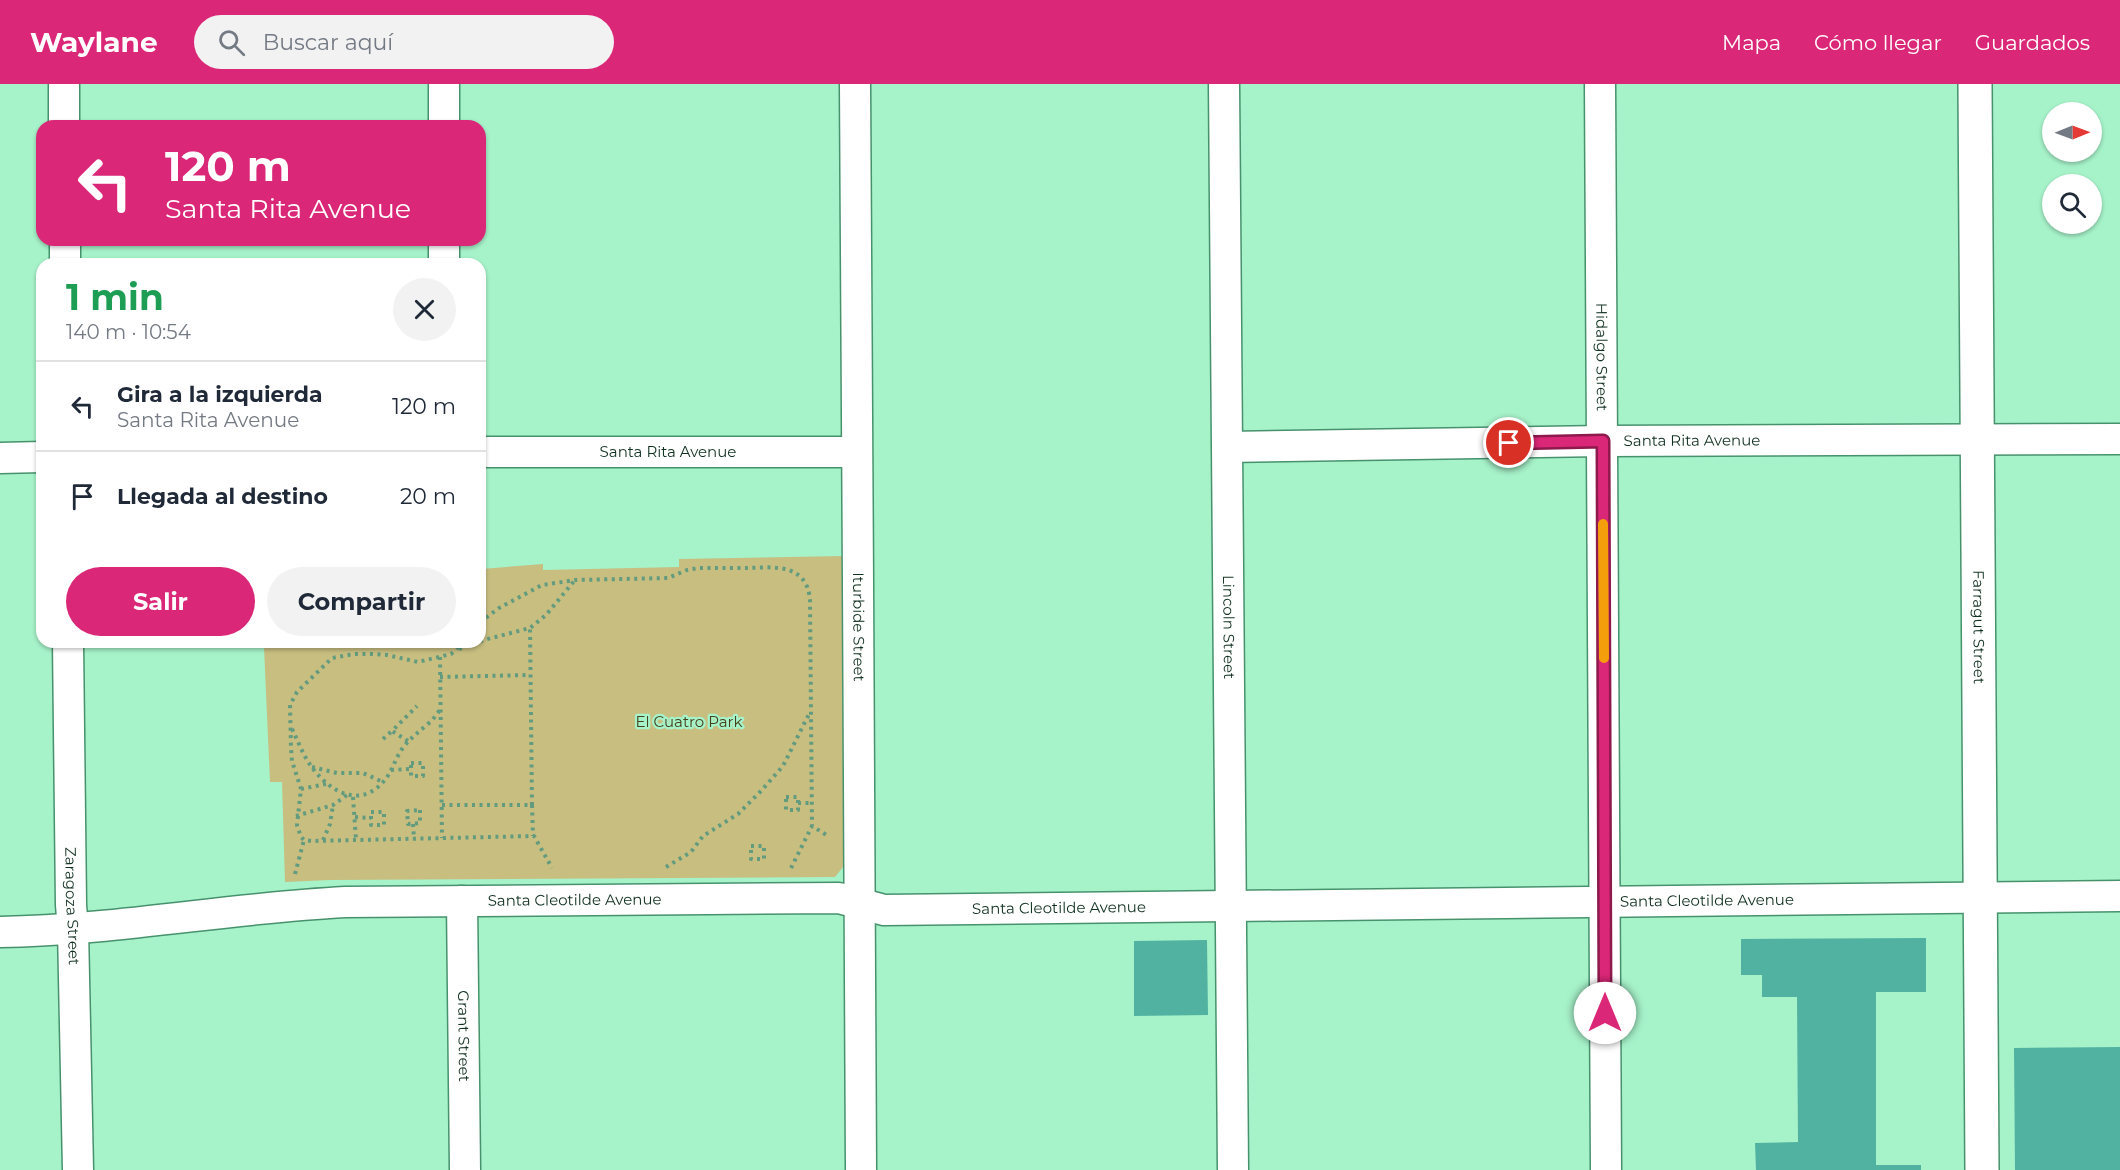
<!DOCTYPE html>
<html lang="es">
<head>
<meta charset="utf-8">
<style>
  body { margin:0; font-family:Montserrat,sans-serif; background:#f2f2f3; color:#1f2937; height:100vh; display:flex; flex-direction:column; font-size:22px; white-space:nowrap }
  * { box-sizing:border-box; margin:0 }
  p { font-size:20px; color:#747a83 }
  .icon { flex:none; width:33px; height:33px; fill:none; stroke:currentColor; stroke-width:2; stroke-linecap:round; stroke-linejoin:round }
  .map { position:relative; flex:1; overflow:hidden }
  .panel { position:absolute; left:36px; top:174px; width:450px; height:390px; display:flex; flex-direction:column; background:#fff; border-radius:18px; box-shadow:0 2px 4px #0004 }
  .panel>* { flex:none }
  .top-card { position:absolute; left:36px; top:36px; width:450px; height:126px; border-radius:18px; box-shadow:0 2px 4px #0004; background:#db2777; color:#fff; overflow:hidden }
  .needle { width:39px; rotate:89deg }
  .fabs { position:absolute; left:2042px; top:18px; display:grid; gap:12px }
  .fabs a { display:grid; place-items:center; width:60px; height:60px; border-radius:50%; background:#fff; box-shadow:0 2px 4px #0004; font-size:30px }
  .pin { position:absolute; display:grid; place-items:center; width:51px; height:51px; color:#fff; margin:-26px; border:3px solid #fff; border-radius:50%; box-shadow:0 2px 6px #0007 }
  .me { position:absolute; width:66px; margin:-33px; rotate:0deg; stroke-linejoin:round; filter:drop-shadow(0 0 4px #0008) }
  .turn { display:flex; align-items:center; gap:21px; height:126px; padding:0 30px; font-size:27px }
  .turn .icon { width:78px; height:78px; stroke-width:2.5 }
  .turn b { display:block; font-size:42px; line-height:51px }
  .round { display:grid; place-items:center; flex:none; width:63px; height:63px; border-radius:32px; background:#f2f2f3 }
  .overview { display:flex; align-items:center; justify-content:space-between; height:102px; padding:0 30px }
  h1 { font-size:36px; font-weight:700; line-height:45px; color:#1e9e55 }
  .cta { display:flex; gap:12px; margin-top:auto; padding:12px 30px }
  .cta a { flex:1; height:69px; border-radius:36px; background:#db2777; color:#fff; font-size:24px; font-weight:700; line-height:69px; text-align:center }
  .cta a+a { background:#f2f2f3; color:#1f2937 }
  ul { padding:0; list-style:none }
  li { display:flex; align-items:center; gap:18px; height:90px; padding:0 30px; border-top:2px solid #e0e1e3 }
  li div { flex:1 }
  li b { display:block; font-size:22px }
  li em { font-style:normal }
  header { display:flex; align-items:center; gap:36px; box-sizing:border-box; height:84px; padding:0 30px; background:#db2777; color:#fff }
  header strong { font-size:28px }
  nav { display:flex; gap:33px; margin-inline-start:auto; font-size:21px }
  .search { width:420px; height:54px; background:#f2f2f3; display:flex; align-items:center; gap:15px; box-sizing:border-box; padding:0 21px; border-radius:33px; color:#747a83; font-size:22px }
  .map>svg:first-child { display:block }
  .green { fill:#c8be80 }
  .building { fill:#52b2a1 }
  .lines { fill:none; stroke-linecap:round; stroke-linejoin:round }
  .minor-casing { stroke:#47926d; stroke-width:33 }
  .tertiary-casing { stroke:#47926d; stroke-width:36 }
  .path { stroke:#639b7e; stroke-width:4; stroke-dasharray:3 4.5; stroke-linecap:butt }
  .minor { stroke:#fff; stroke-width:30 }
  .tertiary { stroke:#fff; stroke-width:33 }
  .route-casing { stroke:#8e194d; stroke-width:15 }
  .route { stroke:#db2777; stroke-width:10 }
  .slow { stroke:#f59e0b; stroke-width:10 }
  .labels { text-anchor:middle; stroke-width:4.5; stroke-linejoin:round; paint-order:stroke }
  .street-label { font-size:15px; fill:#103020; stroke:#a6f2c9 }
  .park-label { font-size:15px; fill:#46401b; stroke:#a6f2c9 }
</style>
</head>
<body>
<header>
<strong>Waylane</strong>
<div class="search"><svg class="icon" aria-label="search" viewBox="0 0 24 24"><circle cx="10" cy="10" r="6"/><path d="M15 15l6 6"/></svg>Buscar aquí</div>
<nav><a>Mapa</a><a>Cómo llegar</a><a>Guardados</a></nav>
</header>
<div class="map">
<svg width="2120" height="1086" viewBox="0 0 2120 1086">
  <rect width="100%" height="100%" fill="#a6f2c9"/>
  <path class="green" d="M844,472l3,306 -12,15 -505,3 -45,2 -3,-100h-12l-6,-135 216,-5v-84l1,11 62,-5v6l136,-3v-8z"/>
  <g class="building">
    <path d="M1926,854v54h-50v173h45v5h-165l-1,-27 43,-1 -1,-145h-35v-22h-21v-36z"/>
    <path d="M1207,856l1,75 -74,1v-75z"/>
    <path d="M2120,963v123h-105l-1,-122z"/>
  </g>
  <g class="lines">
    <g class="minor-casing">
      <g id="minor">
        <path d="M64,0v42"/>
        <path d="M444,0v42"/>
        <path id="s1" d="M855,0c1,362 6,724 6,1086"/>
        <path id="s2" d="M1224,0l9,1086"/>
        <path id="s3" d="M1600,0l6,1086"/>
        <path d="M65,156v24"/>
        <path d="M444,156v24"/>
        <path id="s4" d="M1228,363l375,-6 517,-2"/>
        <path id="s5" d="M480,368h376"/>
        <path d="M0,374l42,-1"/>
        <path id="s6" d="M68,558l3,263 2,24 5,241"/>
        <path id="s7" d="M462,817l3,269"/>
        <path id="s8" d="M0,848c116,-2 229,-24 345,-30l494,-4 45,12 1236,-14"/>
      </g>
    </g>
    <g class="tertiary-casing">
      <g id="tertiary">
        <path id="s9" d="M1975,0l7,1086"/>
      </g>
    </g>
    <g class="path">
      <path d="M480,538l19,-14 43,-23 33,-5 93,-2 19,-8 12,-2c16,0 32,0 48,0 27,-1 60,-5 63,32l2,226 16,10"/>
      <path d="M480,557l50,-13 16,-13 29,-35"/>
      <path d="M464,558l-13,12 -33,8 -31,-7 -15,-1h-18l-22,4 -35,34 -7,13 1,43 1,13 9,28 -4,36 4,12 3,3 7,1 223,-5 18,32"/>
      <path d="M459,565l19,-7"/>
      <path d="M440,573l2,181"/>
      <path d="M440,593l90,-2"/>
      <path d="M292,645c6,12 11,26 19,37 18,25 48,44 73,15 8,-9 11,-22 18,-32 8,-11 17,-17 27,-26 5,-4 8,-10 12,-14"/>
      <path d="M383,655l9,-8"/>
      <path d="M408,657l-16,-10 25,-25"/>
      <rect x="411" y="679" width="12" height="13"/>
      <path d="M312,683l25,6h26l20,9"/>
      <path d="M391,686l20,-1"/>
      <path d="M301,705l25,-5"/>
      <path d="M353,713l3,43"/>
      <rect x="786" y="713" width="12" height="13"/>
      <path d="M798,719h14"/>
      <path d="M442,721h90l-2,-177"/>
      <path d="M532,721l1,31"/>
      <path d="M420,726v13l-12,1 -1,-13z"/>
      <rect x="371" y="728" width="13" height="13"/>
      <path d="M296,732l37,-11 14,-10"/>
      <path d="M355,733l16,1"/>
      <path d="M413,740l1,15"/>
      <path d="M323,756l7,-16 3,-19"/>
      <rect x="751" y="762" width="13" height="13"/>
      <path d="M666,783l25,-15 12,-16 35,-22 23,-23 22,-25 26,-52"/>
      <path d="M791,784l21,-42"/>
      <path d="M295,790l9,-34"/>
    </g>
    <use href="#minor" class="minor"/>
    <use href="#tertiary" class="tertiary"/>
  </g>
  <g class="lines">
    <g class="route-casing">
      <path id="route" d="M1509,359l94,-2 2,572"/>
    </g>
    <use href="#route" class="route"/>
    <path class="slow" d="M1603,440l1,134"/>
  </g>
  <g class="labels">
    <g class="street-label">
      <text dy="5" stroke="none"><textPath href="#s3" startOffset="273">Hidalgo Street</textPath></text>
      <text dy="5" stroke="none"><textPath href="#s4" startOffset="464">Santa Rita Avenue</textPath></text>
      <text dy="5" stroke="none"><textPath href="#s5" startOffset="188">Santa Rita Avenue</textPath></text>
      <text dy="5" stroke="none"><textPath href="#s1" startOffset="543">Iturbide Street</textPath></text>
      <text dy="5" stroke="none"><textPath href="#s2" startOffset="543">Lincoln Street</textPath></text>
      <text dy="5" stroke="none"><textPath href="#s9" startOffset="543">Farragut Street</textPath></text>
      <text dy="5" stroke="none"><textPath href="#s8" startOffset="576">Santa Cleotilde Avenue</textPath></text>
      <text dy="5" stroke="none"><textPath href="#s8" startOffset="1710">Santa Cleotilde Avenue</textPath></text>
      <text dy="5" stroke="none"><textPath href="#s6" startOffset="264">Zaragoza Street</textPath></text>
      <text dy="5" stroke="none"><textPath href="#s8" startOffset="1062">Santa Cleotilde Avenue</textPath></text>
      <text dy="5" stroke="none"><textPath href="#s7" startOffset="135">Grant Street</textPath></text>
    </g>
    <g class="park-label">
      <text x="689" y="643">El Cuatro Park</text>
    </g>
  </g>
</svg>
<div class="fabs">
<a><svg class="needle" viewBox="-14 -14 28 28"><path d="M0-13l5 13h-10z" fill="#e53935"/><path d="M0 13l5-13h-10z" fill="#747a83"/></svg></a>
<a><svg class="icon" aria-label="search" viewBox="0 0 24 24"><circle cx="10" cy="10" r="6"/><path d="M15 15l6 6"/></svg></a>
</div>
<div class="pin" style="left:1509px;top:359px;background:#d93025"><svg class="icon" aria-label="arrive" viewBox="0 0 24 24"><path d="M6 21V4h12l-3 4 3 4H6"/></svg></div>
<svg class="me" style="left:1605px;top:929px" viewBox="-20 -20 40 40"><circle r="19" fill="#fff"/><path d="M0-13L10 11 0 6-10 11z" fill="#db2777"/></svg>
<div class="top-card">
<div class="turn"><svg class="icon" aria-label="left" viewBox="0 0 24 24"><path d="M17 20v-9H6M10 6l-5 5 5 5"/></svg><div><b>120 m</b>Santa Rita Avenue</div></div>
</div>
<section class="panel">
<div class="overview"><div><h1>1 min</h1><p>140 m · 10:54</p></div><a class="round"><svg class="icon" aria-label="close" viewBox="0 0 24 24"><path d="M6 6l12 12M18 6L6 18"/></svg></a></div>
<ul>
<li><svg class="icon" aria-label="left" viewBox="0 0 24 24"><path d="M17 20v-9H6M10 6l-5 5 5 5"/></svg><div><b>Gira a la izquierda</b><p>Santa Rita Avenue</p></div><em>120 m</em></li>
<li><svg class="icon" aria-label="arrive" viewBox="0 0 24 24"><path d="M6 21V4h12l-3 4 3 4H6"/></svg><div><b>Llegada al destino</b></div><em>20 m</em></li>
</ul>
<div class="cta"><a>Salir</a><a>Compartir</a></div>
</section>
</div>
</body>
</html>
